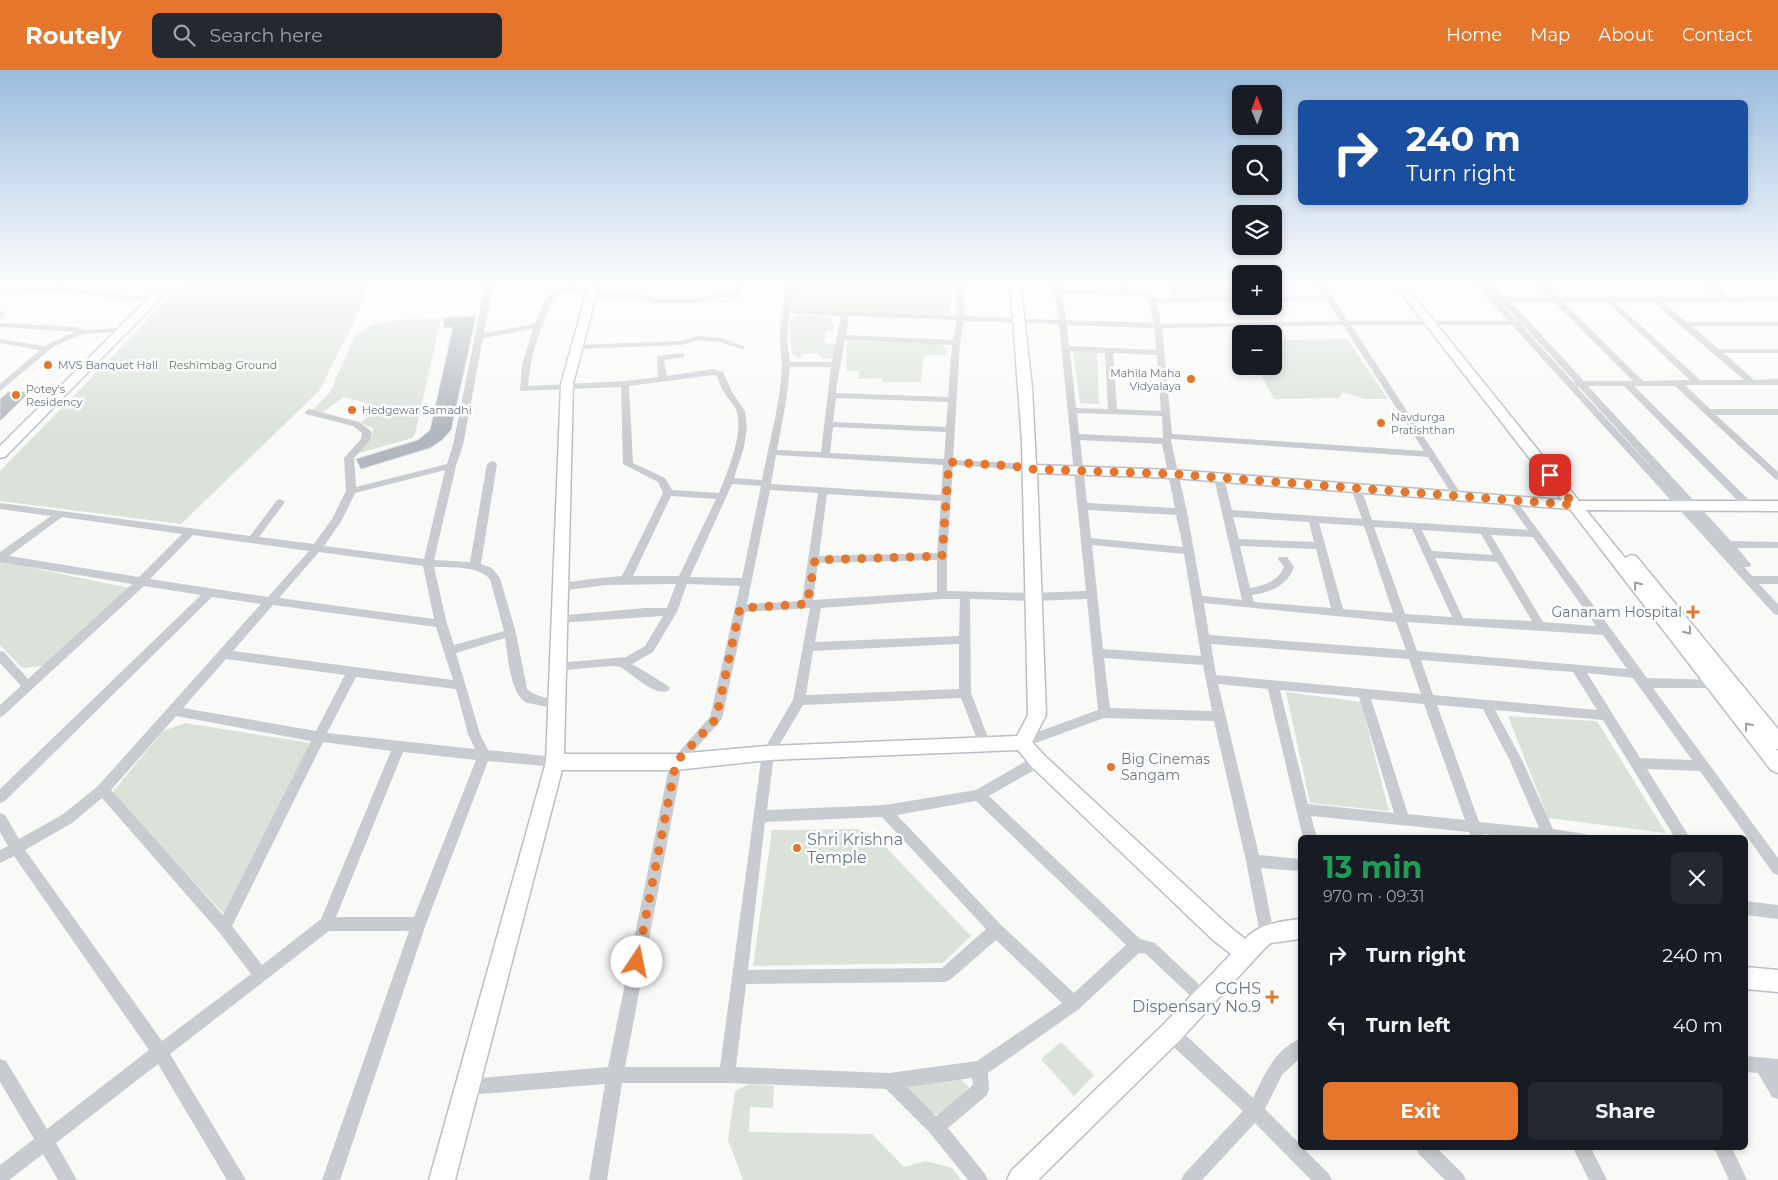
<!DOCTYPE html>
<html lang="en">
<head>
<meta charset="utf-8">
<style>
  body { margin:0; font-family:Montserrat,sans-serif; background:#242831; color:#f1f3f6; height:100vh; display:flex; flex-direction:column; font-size:19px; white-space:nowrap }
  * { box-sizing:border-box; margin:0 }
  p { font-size:16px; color:#9ea1a6 }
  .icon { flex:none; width:28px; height:28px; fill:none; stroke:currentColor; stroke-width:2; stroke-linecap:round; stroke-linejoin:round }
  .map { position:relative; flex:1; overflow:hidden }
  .drawer { position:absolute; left:1298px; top:765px; width:450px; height:315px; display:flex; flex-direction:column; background:#171b24; border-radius:8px; box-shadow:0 2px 8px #0003 }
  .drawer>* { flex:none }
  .hud { position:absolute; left:1298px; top:30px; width:450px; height:105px; border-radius:8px; box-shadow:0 2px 8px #0003; background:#1a4fa0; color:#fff; overflow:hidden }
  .needle { width:32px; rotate:359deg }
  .buttons { position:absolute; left:1232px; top:15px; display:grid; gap:10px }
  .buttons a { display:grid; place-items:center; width:50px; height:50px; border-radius:8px; background:#171b24; box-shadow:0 2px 8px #0003; font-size:25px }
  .pin { position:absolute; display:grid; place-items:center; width:42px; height:42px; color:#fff; margin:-21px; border-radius:10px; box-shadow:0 2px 8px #0006 }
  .me { position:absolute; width:55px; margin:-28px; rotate:11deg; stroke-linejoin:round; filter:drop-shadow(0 0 4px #0008) }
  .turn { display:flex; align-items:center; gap:18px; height:105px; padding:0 25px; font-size:22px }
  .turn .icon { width:65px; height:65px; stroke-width:2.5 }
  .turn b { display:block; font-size:35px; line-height:42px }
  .round { display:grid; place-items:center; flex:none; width:52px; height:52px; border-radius:8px; background:#242831 }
  .summary { display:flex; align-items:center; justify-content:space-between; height:85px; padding:0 25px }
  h1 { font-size:30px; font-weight:700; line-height:38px; color:#1e9e55 }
  .button { display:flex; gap:10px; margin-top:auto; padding:10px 25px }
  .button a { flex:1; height:58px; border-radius:8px; background:#e5762c; color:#fff; font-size:20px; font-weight:700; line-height:58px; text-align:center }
  .button a+a { background:#242831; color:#f1f3f6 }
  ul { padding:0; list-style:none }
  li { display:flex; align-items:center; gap:15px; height:70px; padding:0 25px }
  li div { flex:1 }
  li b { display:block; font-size:19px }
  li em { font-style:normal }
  header { display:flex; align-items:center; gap:30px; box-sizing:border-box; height:70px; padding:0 25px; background:#e5762c; color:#fff }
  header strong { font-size:24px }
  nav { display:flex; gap:28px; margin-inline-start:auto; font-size:18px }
  .search { width:350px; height:45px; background:#242831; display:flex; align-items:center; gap:12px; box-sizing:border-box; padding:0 18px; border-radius:8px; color:#9ea1a6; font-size:19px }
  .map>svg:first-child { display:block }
  .green { fill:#dae2d9 }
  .building { fill:#b0b7be; stroke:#dbdcda }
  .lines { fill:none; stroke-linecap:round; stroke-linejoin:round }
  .secondary-casing { stroke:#babec4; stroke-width:3 }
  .street { fill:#c8cbcf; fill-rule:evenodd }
  .secondary { fill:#fff; fill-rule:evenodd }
  .oneway { stroke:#969eac }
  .route { stroke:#e5762c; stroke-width:9; stroke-dasharray:0 16.2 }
  .poi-dot { fill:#e5762c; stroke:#fff; stroke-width:2 }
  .labels { text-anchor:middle; stroke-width:5; stroke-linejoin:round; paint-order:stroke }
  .far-poi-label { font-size:11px; fill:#697589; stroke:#fff; text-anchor:start }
  .far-park-label { font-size:11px; fill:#647a64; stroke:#fff }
  .poi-label { font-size:14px; fill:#697589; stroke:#fff; text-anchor:end }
  .near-poi-label { font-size:16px; fill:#697589; stroke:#fff; text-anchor:start }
</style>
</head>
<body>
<header>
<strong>Routely</strong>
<div class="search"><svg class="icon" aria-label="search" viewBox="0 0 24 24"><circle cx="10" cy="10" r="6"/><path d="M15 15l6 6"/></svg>Search here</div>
<nav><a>Home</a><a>Map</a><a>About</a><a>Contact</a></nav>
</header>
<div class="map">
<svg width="1778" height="1110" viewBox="0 0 1778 1110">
  <rect width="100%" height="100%" fill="#f9faf8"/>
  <g class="green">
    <path d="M187,210h183l-15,40 -36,71 -138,133 -181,-23v-30z"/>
    <path d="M794,210h158l-2,36 -158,-6z"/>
    <path d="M1174,210h46l10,18h-51z"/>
    <path d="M797,246h26l9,3 3,11h-9l-2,13 12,1 -3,14 -10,1 -6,-6 -15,1 -2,5 -8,-5 -3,-31 2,-4z"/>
    <path d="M441,248l-26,116 -3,4 -56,16 13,-14 4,-7v-5l-13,-5 20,-16 -36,-10 -21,15 -10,-2 17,-18 25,-56c21,-19 59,-16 86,-18z"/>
    <path d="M1347,269l41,60h-24l-21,-7 -4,6 -65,1 -18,-33h18v-26z"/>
    <path d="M847,271l93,3 7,5 -1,6h-20l-3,3 -2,24h-39v-4l-24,1 1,-8h-13z"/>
    <path d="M1073,281l24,1 2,52 -19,-1z"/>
    <path d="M0,491l129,27 -86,78 -21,2 -22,-23z"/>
    <path d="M1286,622l75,10 28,109 -79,-8z"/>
    <path d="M1508,646l89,5 69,112 -118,-15z"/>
    <path d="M185,653l125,20 -86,171 -113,-120 52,-63z"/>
    <path d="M859,759l17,8 95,99 -28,27 -190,3 19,-136z"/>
    <path d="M1061,972l33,33 -20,21 -33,-37z"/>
    <path d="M958,1007l11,10 -25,26 -13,1 -32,-29z"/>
    <path d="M749,1014l25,2 -1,22 -23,-1 -1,25 123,2 32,33 21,-6 27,7 9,12h-218l-15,-40 7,-49z"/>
  </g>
  <g class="building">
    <path d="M476,246l-25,114 -9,10 -12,8 -69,21 -5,-10 62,-19 12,-10 23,-103 -10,1 1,-10z"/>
    <path d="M8,322h22l-30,29v-22z"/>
  </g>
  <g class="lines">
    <g class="secondary-casing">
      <g id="secondary">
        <path d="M167,210h11l-173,177 -5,1v-12z"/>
        <path d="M590,210h10l-27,104 -9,370h112l92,-8 249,-10 11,-21 -6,-273 -12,-162h10l12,108 4,77 138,5 388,30 -171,-220h10l178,221h199v10l-192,-1 39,48 6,-3 5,1 142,173v20h-2l2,2v22l-7,-3 -201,-261 -396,-31 -137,-5 9,242 -14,27 13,14 184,170 16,13c15,-16 34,-17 55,-20v20l-29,4 -5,4 -87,94 -141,139h-31l4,-9 152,-146 68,-71 -18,-14 -182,-174 -13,-16 -250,10 -92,10h-114l-107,410h-26l117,-418 15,-378z"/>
        <path d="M1745,897l33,3v22l-33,-3z"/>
      </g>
    </g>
    <g class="street">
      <path d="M486,210h8l-10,53 51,-9c6,-16 12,-37 32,-36v-3l23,-5h141l-4,2 -133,1 -20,5 17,1 4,2 -1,2 -30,-1 -10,5c-13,29 -24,58 -26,89l97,-5 33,-4 -1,-21 27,-3v4l-20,3 3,16 46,-7 10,3 9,20 13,19 2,16 -3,20 -10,31 28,2c7,-37 18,-75 20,-113 0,-12 -3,-23 -2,-34 1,-18 6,-35 5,-53h8l1,13 -5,16 168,7 -3,-36h8l3,36 94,4 -7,-40h8l1,10 60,1 -3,-11h8l2,11 20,1 7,7 16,-1 -4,-18h8l3,18 51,-1 -9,-17h8l9,17h4v4l-84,2 4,21 179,-3 -13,-21 -53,1v-4l50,-1 -11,-16h8l27,41h160l-37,-41h8l18,19 1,-1 -16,-18h8l16,18h43l-17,-18h8l18,18 162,-1 -22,-17h8l23,17h49v4l-115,1 23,20h92v4h-86l26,23h60v4h-54l30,27 24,-1v6h-93l25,24h68v6h-62l62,57v8l-3,-1 -100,-93h-41l119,118 1,2 -1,2h-8l-121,-122h-36l143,155 47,1v6h-41l14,16 -1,3h-6l8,9h26v8h-19l19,20v11l-4,-1 -262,-289h-161l112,172 -2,2h-6l-27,-42 -257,-18v2l16,71 15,84 40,4 -28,-122 2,-2 3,-1 5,3 8,32 130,9 -11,-31 5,-3 5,3 11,32 156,10 -21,-29 2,-2h6l132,179 71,2 2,3 -2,3 -4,2h-61l125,170v17l-5,-2 -73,-102 -53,-2 43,69h-15l-72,-118 -108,-10 27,50 31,69 32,5 2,4h-68l-36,-4 2,4h-14l-2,-6 -158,-16 6,22h-14l-35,-149 -50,-5 41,171 41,4v12l-39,-3 13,66 -2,5 -5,2 -5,-2 -2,-5 -14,-73 -32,-140 -110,-3 -82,30 -4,-1 -2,-4 2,-4 80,-29 -11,-111 -54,2 -63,-2 1,94 19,50 -2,4 -4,1 -4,-1 -19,-49 -158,7 -29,49 -7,56 118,-5 91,-15 57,-33 5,-1 5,1 1,4 -1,4 -54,31 151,143 15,4 53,50 3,5 -3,5 -5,3 -5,-3 -52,-49 -7,-1 -60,56 -91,64 1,16 -2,6 -39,33 37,46 3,6h-20l-38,-47 -44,-44 -159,-6h-105l-15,97h-18l16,-96 -137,11 -6,-2 -2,-6 2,-6 6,-2 140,-12 62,-305 40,-45 30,-131 -53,-2 -10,28 -24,40 -21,12c7,4 36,21 38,24l-2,3c-15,5 -35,-17 -48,-24 -6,-3 -51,3 -62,4l-4,-1 -2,-3 2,-3 4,-1 68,-6 19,-11 18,-30 -103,7 -6,-4 2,-3 89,-8h22l9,-24 -70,1 -46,6 -5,-4 1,-3 35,-5 31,-3 41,-83 -5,-11 -35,-18 -2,-77 -101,4 2,-26 11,-36 -50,9 -20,107 -7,21 -22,94 36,2 17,-98 5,-3 3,1 2,2 -16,100 11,4 8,10 16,55 11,56c9,9 23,8 35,12l2,3 -2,3 -4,2 -30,-6c-18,-6 -20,-48 -23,-65l-49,15 24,81 8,16 67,7 5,1 1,4 -1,4 -5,1 -67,-6 -62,163 -86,256h-18l87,-249h-80l-159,123 76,126h-19l-69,-116 -102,79 21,37h-19l-15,-26 -34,26h-9v-15l34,-26 -34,-57v-23l6,2 41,68 102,-79 -135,-194 -14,7v-13l8,-4 -8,-14v-19l5,2 14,24 43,-24 36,-29 163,-182 -49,-7 -207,204 -5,2v-14l201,-194 -57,-9 -140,129 -4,2v-12l21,-19 -21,-23v-12l4,1 24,27 104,-95 -132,-22v-10l51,-36 -51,-7v-6l250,33 27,-36 3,-1 5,3 -26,35 55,7 18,-25 14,-28 -2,-33 17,-19 1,-6 -9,-7 -47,-12 -1,-2 4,-3 50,13 13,10 -2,8 -16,18 2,29 91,-23 6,-19zM1062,224l81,2 6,6 5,21 -88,-3zM1500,232h2l17,19h-2zM1511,232h43l79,79h-49zM1563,232h44l83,78 -47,1zM1615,232h38l91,78h-44zM789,243l52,3 -9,46h-42l-3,-22zM849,246l108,4 -4,20 -107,-5zM964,251l95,3 27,267 -53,2 -86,-2v-35l6,-91 60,4 16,3 5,-3 -2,-2 -19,-4 -60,-3 7,-117zM1067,255l87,3 2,22 -87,-4zM1343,255l81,126 -252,-17 -10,-106zM1521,255h2l52,57 -1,1zM845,270l107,5 -4,52 -112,-4c2,-19 6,-35 9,-53zM1070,281l35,2 3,56 -32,-1zM1113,283l44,2 4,56 -44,-2zM790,297h41l-10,85 -44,-2 9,-48zM713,305l4,1c2,6 4,12 8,18 3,5 9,10 11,16 9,22 -9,62 -17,83l-47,-3 -7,-12 -32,-15 -4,-77zM1577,317h2l89,98zM836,328l112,4 -2,25 -113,-5zM1077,343l85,3 1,20v2l-84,-4zM833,357l113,5 -2,27 -114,-6zM1080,370l82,4 13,64 -88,-5zM776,385l167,10 -2,30 -170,-11zM445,400l-21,89 -100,-13 18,-26 13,-27zM732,414l29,2 -19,92 -52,-1zM770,420l48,3 -16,108 -55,3zM827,424l114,7 -4,52 -118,3zM671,426l45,3 -37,77h-46zM1088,440l88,5 7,32 -92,-9zM62,447l120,17 -43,43 -130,-21zM1233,447l76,5 5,20 -75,-3zM1319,453l45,3 29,87 -50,-4zM1374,457l38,2 40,88 -47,-3zM1422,460l59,4 12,21 -61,-4zM193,465l116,16 -41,46 -118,-18zM1491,465l42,2 63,89 -53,-4zM1092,475l92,9 17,102 -98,-7zM1240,476l76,3 15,59 -77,-6 -2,-7c19,-3 35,-9 42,-28l-7,-10h-8l-1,2 6,8c-6,14 -20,19 -34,21zM319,482l104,14 11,53 -155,-21zM1435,488l62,4 35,59 -69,-3zM937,490v32l-124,8 5,-37zM434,497c19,1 42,-2 56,12l14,52 -50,14 -7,-21zM942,529h18l-1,37 -144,6 6,-34zM1204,533l192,19 10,28 -197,-15zM273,535l163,22 17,53 -220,-29zM810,538l-17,92 -31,53 -42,314h-95l57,-303 40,-45 23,-107zM1407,552l196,13 24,34 -210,-18zM959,574v45l-153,6 7,-44zM1211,574l198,15 12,35 -205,-19zM1104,588l99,7 9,46 -102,-3zM226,589l119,16 -29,56 -133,-23zM1421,590l152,12 24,38 -164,-15zM1587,603l46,5 59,82 -52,-2zM356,607l100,12 12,45 7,15 -148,-16zM1280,620l79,7 35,116 -86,-9zM1371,629l53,5 41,116 -57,-6zM1437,635l46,4 27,52 29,67 -60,-6zM176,646l135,25 -88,174 -112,-125zM323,672l68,9 -70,168 -59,46 -30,-39zM403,682l73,8 -62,157h-78zM102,728l117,134 32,42 -89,67 -137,-191 47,-27zM976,731l150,144 -52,48 -73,-68 -104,-110zM882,747l104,112 -44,39 -194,2 17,-148zM996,870l66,63 -85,58 -88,12 -153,-6 10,-83 199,-2 5,-2zM972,1008l1,7 -37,31 -29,-29z"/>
      <path d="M736,210h8l-5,18 -18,-1 -28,6h-39l-12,-4 -12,-1 -41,1 -4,-2 4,-2 41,-1 13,1 12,4h38l28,-6 12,1z"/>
      <path d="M61,217l58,8 35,2 4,2 -4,2 -35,-2 -58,-8 -61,2v-4z"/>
      <path d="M0,241h3l1,4 -4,2z"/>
      <path d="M0,253l77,4 6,3 41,-2 4,2 -4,2 -42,2 -29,13 -53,44v-7l40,-34 -40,-7v-4l44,7 31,-14 -75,-5z"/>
      <path d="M698,266l23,2 25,9 -4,2 -22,-7 -22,-2 -17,5 -105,4 -4,-2 4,-2 104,-4z"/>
      <path d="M1745,831l33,4v14l-33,-4z"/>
      <path d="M1171,955l6,2 76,71c11,-23 22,-49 47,-59v19l-18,17 -17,34 35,35v4h3l26,26 3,6h-21l-56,-57 -53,57h-21l3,-6 59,-63 -78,-72 -2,-6 2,-6z"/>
      <path d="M1745,986l33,3v40l-6,-2 -14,-24 -13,-1z"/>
      <path d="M1416,1078h21l26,26 3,6h-21l-26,-26z"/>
      <path d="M1573,1078h18l16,32h-18z"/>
      <path d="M1714,1078h18l15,32h-18z"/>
    </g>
    <use href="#secondary" class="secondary"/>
  </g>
  <defs><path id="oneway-chevron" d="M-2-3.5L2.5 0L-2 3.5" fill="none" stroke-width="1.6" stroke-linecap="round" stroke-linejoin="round" transform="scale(1.25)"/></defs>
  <g class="oneway">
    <use href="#oneway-chevron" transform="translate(1637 515) rotate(-128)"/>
    <use href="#oneway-chevron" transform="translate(1688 561) rotate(51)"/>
    <use href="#oneway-chevron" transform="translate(1748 656) rotate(-128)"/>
  </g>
  <linearGradient id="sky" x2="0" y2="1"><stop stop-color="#9abddf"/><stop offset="0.58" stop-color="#fcfdfc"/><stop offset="1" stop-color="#fcfdfc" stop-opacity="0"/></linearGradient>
  <rect width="1778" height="365" fill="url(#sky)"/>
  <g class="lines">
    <path class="route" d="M637,892l39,-200 40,-43 24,-111 67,-4 8,-44 127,-4 7,-94 64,4 16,3 145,5 400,31 -24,-30"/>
  </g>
  <g class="poi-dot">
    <circle cx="48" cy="295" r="5"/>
    <circle cx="1191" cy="309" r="5"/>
    <circle cx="16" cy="325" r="5"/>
    <circle cx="352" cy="340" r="5"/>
    <circle cx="1381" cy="353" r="5"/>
    <path d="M1690.5 534.5h5v5h5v5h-5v5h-5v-5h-5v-5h5z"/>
    <circle cx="1111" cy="697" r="5"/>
    <circle cx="797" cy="778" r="5"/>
    <path d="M1269.5 919.5h5v5h5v5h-5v5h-5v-5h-5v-5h5z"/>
  </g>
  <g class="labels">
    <g class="far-poi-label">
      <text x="58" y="299">MVS Banquet Hall</text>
      <text x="1181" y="307" text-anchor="end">Mahila Maha<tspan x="1181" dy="13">Vidyalaya</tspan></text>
      <text x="26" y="323">Potey's<tspan x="26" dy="13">Residency</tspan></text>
      <text x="362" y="344">Hedgewar Samadhi</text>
      <text x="1391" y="351">Navdurga<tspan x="1391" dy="13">Pratishthan</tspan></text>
    </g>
    <g class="far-park-label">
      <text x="223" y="299">Reshimbag Ground</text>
    </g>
    <g class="poi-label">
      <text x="1682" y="547">Gananam Hospital</text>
      <text x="1121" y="694" text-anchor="start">Big Cinemas<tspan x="1121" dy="16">Sangam</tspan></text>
    </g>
    <g class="near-poi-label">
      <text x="807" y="775">Shri Krishna<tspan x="807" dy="18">Temple</tspan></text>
      <text x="1261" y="924" text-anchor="end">CGHS<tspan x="1261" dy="18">Dispensary No.9</tspan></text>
    </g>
  </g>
</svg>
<div class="buttons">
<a><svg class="needle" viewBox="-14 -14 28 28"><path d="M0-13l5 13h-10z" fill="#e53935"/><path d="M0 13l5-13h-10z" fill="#9ea1a6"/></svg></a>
<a><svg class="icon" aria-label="search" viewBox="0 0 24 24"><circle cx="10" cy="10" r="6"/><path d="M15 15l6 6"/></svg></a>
<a><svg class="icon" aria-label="layers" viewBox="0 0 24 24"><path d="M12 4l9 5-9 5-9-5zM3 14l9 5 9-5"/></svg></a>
<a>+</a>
<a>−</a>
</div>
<div class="pin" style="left:1550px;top:405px;background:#d93025"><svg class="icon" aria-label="arrive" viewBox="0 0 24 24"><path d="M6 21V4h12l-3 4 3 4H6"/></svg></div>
<svg class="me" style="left:637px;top:892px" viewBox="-20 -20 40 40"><circle r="19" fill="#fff"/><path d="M0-13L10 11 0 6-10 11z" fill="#e5762c"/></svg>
<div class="hud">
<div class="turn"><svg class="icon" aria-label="right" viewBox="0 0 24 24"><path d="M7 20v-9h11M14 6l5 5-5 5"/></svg><div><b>240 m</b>Turn right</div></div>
</div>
<section class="drawer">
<div class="summary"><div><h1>13 min</h1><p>970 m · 09:31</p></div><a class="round"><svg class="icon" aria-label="close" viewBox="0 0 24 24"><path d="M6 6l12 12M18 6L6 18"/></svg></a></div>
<ul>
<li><svg class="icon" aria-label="right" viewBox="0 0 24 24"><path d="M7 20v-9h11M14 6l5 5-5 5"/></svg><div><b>Turn right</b></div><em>240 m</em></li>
<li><svg class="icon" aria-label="left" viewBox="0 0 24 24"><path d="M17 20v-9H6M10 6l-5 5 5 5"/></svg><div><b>Turn left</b></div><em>40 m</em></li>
</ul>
<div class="button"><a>Exit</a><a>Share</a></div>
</section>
</div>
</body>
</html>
